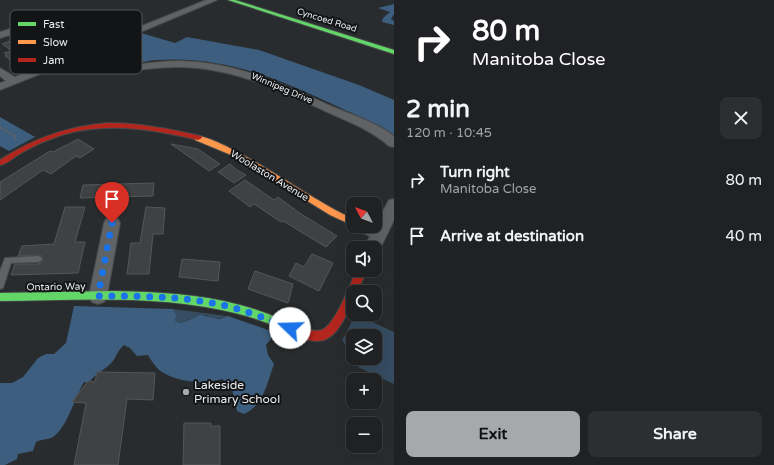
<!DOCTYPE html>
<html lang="en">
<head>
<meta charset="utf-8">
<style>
  body { margin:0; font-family:"Varela Round",sans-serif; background:#2c2e2f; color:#f1f3f6; height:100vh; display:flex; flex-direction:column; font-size:15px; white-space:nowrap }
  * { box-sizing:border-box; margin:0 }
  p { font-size:13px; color:#a1a3a5 }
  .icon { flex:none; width:22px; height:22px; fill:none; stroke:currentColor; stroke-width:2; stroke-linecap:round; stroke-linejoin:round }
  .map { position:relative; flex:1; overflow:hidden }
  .panel { display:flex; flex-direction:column; background:#1f2122; width:380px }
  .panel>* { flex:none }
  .top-card { background:#202124; color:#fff; overflow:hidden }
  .needle { width:26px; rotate:311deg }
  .tools { position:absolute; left:346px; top:197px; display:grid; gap:8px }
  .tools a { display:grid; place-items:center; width:36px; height:36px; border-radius:8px; background:#1f2122; box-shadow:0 4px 16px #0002,0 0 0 1px #3c3e40; font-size:20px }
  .pin { position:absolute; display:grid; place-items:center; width:34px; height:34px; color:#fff; margin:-41px -17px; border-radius:50% 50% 50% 0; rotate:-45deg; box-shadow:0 0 4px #0007 }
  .pin .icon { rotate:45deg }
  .me { position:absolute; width:44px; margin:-22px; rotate:291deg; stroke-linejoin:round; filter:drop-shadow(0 0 3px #0008) }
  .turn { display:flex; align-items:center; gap:14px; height:84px; padding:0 12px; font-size:18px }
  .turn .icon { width:52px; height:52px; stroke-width:2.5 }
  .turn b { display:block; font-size:28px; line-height:34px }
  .round { display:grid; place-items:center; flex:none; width:42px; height:42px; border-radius:8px; background:#2c2e2f }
  .head { display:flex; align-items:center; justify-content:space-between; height:68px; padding:0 12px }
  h1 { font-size:24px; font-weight:700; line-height:30px }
  .primary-button { display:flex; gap:8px; margin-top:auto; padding:8px 12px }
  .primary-button a { flex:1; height:46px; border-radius:8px; background:#a6a9ab; color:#111; font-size:16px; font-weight:700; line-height:46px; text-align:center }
  .primary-button a+a { background:#2c2e2f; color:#f1f3f6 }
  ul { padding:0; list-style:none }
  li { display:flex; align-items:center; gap:12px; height:56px; padding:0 12px }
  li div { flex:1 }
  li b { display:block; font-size:15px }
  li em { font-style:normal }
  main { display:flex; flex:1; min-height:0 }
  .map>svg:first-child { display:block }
  .green { fill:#364c61 }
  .forest { fill:#3d5e7e }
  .building { fill:#3f4142; stroke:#545657 }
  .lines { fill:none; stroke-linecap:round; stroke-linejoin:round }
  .lane-casing { stroke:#464849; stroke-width:2 }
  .street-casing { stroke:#464849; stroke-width:2 }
  .fast-casing { stroke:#464849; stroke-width:2 }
  .slow-casing { stroke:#464849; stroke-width:2 }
  .jam-casing { stroke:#464849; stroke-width:2 }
  .path { stroke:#606264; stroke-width:2; stroke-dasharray:3.5 1.5; stroke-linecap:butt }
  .lane { fill:#606264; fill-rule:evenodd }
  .street { fill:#606264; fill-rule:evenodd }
  .fast { fill:#63d668; fill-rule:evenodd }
  .slow { fill:#ff974d; fill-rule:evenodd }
  .jam { fill:#b3261e; fill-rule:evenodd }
  .route { stroke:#1a73e8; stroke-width:7; stroke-dasharray:0 12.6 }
  .poi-dot { fill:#a6a9ab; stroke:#131416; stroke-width:1.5 }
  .labels { text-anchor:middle; stroke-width:4; stroke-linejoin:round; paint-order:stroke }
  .far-street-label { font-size:9px; fill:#eaecee; stroke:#131416 }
  .street-label { font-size:10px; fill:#eaecee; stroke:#131416 }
  .near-poi-label { font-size:12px; fill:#eaecee; stroke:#131416; text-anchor:start }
  .key { fill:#131416; stroke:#545557; stroke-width:1 }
  .key-label { font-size:11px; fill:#eaecee }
</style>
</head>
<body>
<main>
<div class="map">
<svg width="394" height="465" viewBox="0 0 394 465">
  <rect width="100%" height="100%" fill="#292c2e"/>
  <g class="green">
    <path d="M173,309l54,7c-8,3 -14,4 -21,-1l-16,4 -9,4 -6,-2z"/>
    <path d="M355,314l39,18v52l-36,-17 2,-9h15v-22h-22v14l-8,-5 -3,-6 3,-3z"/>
  </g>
  <g class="forest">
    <path d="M394,4v10l-3,5 3,2v4l-12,-3 1,-4 7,-6 -12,-4z"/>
    <path d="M141,33l34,10 12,-6 72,13 100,35 35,15v35l-12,-8c-76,-34 -140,-73 -226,-67 -16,2 -64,12 -74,0l4,-5z"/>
    <path d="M0,117l35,20 -26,14 -9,-5z"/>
    <path d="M74,306l99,3 3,6 -1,6 6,2 20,-8 18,4 9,-3 43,15v8l-5,6 2,10 6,9c-7,19 -10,41 -30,50l-7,-3 -6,-26 -9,-6c-19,6 -47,3 -63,-9 -4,-4 -8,-10 -11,-15l-11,1 -7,-8 -6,-3c-6,5 -7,10 -11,16 -7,9 -18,12 -24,22l-5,-1c-9,15 -18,49 -33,56 -5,2 -10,1 -15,4l-3,9 -15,3 -1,5 -12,6h-5v-82h12l11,-6 15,-19 8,-4h8l12,-11z"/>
  </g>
  <g class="building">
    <path d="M57,24l3,2 5,-2 9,4 7,-3 7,2 20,8 -85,33 -18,-12 2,-1 -3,-2 8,-2 -10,-7z"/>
    <path d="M78,139l16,10 -14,9 -4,-2 -25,18 -8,-4 -43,30v-18l50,-31 3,1z"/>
    <path d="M171,144l27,5 22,15 -11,7z"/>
    <path d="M230,164l7,6 9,5 -12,8 -16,-11z"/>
    <path d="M245,180l29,20 4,-3 23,17 36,22 -11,11 -43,-26 -2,1 -27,-18 -4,3 -21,-16z"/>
    <path d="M154,183l-1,13 -73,2 3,-13z"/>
    <path d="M65,207h20l-10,35h10l-7,31 -67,2 4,-11h23l4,-2v-6l-4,-1 -20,1 4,-10 32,-2z"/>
    <path d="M146,207l19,1 -2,26h-10l-4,40h-22l4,-31h9z"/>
    <path d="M312,254l21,9 -14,28 -30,-15 7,-13 8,4z"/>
    <path d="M182,259l38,3 -2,19 -39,-4z"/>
    <path d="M255,271l38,13 -5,19 -40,-14z"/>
    <path d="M97,372l58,1 -2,27 -26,-1 -9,66h-44l12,-62 -14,-1 16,-21 7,1z"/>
    <path d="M184,423h27v3h9v39h-37z"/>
  </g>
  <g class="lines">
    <g class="lane-casing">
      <path id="lane" d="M38,256l3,1 1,2 -1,2 -3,1 -27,1 -7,22 -1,3 -3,1v-18l5,-13z"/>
    </g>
    <g class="street-casing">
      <g id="street">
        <path d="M206,0h11l-141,59c32,15 71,1 105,2 55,1 101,23 150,45 21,9 45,16 63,30v11l-5,-1c-19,-17 -43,-25 -66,-36 -47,-21 -90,-42 -142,-43 -38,-1 -77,13 -114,-4l-67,27v-7l6,-2 -6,-5v-8l15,9 104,-42 -14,-7 -46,-8 -59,18v-6l59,-18 51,10 17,8z"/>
        <path d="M394,199v21l-16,33 -3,1v-6h-11l6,-12 -15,-6 -2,-4h22l14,-26z"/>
        <path d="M112,217l6,2 2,4 -13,73 -3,6 -6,2 -6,-2 -3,-6 15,-73 2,-4z"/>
      </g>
    </g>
    <g class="fast-casing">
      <g id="fast">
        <path d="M228,0h7l159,50v4z"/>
        <path d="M115,291c42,1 85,3 125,14 24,6 47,17 70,25l4,1 2,4 -2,4 -4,1c-24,-9 -47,-20 -71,-26 -77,-20 -160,-14 -239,-13v-8z"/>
      </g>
    </g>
    <g class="slow-casing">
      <path id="slow" d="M195,136c20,-3 102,52 123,64 11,7 23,13 35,19l1,7 -24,-11 -94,-58 -41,-17z"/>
    </g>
    <g class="jam-casing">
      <g id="jam">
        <path d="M108,123c32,0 62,6 93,13l1,2 -4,2c-50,-12 -101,-20 -150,0 -11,4 -22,10 -32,16 -5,4 -10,8 -16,9v-5c34,-22 68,-34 108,-37z"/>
        <path d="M357,270h10l-10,22h-4c0,8 -3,14 -6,21 -8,17 -19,34 -41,26l-2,-4 2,-4c5,-2 10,1 16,-1 14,-6 28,-46 35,-60z"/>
      </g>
    </g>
    <path class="path" d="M0,127l15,9v4"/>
    <use href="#lane" class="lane"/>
    <use href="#street" class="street"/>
    <use href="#fast" class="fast"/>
    <use href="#slow" class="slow"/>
    <use href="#jam" class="jam"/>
  </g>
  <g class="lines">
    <path class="route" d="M112,223l-14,73c40,0 80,0 120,8 25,5 49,15 72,24"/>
  </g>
  <circle class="poi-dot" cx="186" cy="392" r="4"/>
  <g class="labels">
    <g class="far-street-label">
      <text transform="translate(327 20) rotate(17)" y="3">Cyncoed Road</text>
      <text transform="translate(282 88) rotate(23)" y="3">Winnipeg Drive</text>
    </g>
    <g class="street-label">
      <text transform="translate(270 175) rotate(31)" y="4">Woolaston Avenue</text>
      <text transform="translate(56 286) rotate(-1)" y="4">Ontario Way</text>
    </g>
    <g class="near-poi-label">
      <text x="194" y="389">Lakeside<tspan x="194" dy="14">Primary School</tspan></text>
    </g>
  </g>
  <rect x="10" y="10" width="132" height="64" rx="6" class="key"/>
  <rect x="18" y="22" width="18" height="4" fill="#63d668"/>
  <rect x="18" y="40" width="18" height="4" fill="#ff974d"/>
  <rect x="18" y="58" width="18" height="4" fill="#b3261e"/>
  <g class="key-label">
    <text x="43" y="28">Fast</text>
    <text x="43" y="46">Slow</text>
    <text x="43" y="64">Jam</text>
  </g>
</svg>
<div class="tools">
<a><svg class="needle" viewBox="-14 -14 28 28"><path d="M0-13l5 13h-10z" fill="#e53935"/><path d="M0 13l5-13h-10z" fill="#a1a3a5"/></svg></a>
<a><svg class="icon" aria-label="sound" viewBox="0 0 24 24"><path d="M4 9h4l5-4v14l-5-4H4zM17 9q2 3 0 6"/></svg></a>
<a><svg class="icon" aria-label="search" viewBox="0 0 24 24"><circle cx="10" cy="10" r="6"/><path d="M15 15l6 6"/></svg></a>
<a><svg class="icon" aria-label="layers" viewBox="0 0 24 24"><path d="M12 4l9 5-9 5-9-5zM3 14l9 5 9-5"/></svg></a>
<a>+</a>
<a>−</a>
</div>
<div class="pin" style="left:112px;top:223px;background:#d93025"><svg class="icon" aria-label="arrive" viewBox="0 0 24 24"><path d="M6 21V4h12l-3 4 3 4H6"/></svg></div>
<svg class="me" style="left:290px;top:328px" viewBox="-20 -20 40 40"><circle r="19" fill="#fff"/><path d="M0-13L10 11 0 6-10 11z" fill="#1a73e8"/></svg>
</div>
<section class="panel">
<div class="top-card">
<div class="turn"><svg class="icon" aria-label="right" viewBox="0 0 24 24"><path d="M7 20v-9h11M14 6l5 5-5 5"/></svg><div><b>80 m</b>Manitoba Close</div></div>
</div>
<div class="head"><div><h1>2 min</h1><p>120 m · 10:45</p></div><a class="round"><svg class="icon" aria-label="close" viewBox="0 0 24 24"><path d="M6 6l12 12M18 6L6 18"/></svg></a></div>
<ul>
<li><svg class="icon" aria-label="right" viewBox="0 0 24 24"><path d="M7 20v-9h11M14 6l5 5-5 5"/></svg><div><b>Turn right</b><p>Manitoba Close</p></div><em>80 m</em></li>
<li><svg class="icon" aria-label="arrive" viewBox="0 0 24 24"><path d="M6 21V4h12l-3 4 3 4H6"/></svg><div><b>Arrive at destination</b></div><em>40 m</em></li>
</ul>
<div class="primary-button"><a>Exit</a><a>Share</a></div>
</section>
</main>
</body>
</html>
